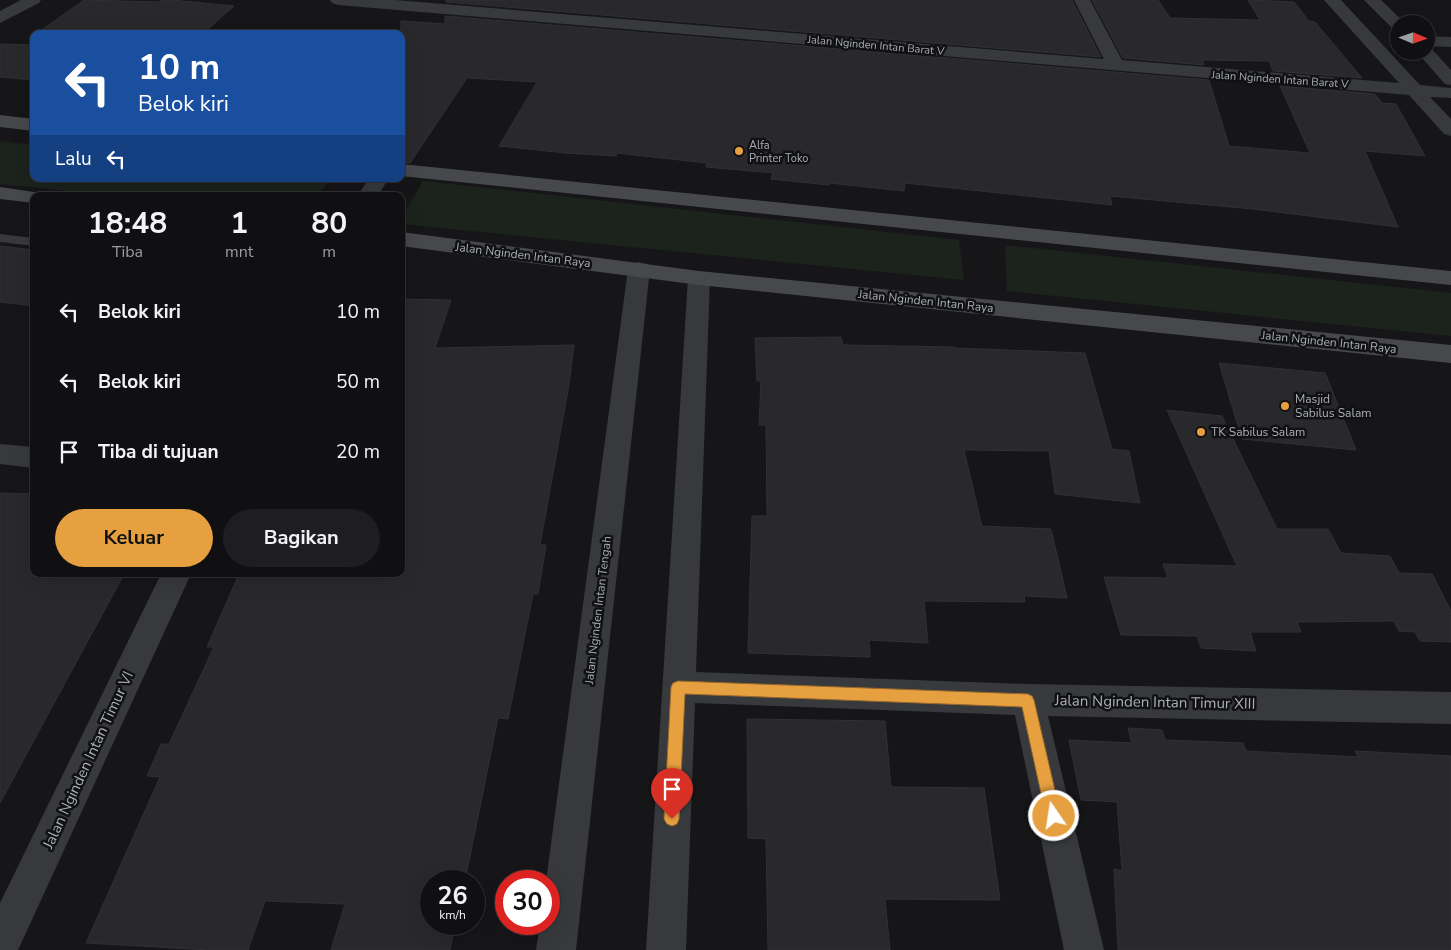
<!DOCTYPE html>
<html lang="id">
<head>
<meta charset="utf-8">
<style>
  body { margin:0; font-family:"Nunito Sans",sans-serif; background:#1e1e20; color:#f1f3f6; height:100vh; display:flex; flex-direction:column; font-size:19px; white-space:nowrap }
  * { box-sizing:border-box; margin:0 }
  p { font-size:16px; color:#9c9d9f }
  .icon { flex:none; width:28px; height:28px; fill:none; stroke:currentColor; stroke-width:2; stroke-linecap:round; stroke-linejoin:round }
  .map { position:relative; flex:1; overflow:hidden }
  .drawer { position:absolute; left:30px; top:192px; width:375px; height:385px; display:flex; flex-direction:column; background:#101012; border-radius:10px; box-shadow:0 5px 20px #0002,0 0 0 1px #303032 }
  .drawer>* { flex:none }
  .guide { position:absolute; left:30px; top:30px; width:375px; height:152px; border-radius:10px; box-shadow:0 5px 20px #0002,0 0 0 1px #303032; background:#1a4fa0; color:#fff; overflow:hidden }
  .needle { width:32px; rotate:92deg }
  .tools { position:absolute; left:1390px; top:15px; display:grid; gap:10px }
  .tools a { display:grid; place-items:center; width:45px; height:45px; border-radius:50%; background:#101012; box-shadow:0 5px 20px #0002,0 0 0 1px #303032; font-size:25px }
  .speed { position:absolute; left:420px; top:870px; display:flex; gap:10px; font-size:25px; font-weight:700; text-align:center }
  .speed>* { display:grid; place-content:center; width:65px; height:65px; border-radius:50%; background:#101012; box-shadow:0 5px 20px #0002,0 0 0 1px #303032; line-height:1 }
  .speed small { font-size:12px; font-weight:400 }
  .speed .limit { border:8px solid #d22; background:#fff; color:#111 }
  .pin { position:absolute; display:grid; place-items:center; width:42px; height:42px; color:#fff; margin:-51px -21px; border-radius:50% 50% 50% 0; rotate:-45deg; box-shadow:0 0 5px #0007 }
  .pin .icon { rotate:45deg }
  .me { position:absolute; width:55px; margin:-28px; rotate:347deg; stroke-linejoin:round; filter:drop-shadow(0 0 4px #0008) }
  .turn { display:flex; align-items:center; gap:18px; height:105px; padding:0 25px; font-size:22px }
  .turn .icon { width:65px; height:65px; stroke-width:2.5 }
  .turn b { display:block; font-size:35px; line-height:42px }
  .then { display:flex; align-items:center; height:48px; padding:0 25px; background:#0003; gap:10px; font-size:19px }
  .eta { display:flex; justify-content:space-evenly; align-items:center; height:85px; text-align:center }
  .eta b { font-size:30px; font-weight:700; line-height:35px }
  .button { display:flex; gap:10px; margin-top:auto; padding:10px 25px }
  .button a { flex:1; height:58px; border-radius:30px; background:#e6a040; color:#111; font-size:20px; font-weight:700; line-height:58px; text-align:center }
  .button a+a { background:#1e1e20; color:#f1f3f6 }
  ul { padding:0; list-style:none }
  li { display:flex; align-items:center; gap:15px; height:70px; padding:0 25px }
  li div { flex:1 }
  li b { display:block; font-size:19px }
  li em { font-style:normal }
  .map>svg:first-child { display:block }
  .green { fill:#1c231d }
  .building { fill:#29292c; stroke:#303134 }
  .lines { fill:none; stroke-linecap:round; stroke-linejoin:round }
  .lane { fill:#37393d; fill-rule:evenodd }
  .street { fill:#37393d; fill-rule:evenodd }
  .secondary { fill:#46484c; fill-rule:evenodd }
  .route { fill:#e6a040; stroke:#96682a }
  .poi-dot { fill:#e6a040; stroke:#111113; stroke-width:2 }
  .labels { text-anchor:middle; stroke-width:5; stroke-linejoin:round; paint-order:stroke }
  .far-street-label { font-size:11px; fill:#a9aeb7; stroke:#111113 }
  .far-poi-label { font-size:11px; fill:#a9aeb7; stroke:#111113; text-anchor:start }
  .street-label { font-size:12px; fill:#a9aeb7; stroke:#111113 }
  .poi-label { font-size:12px; fill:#a9aeb7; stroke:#111113; text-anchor:start }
  .near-street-label { font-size:15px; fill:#a9aeb7; stroke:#111113 }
</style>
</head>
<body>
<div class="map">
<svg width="1451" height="950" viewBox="0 0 1451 950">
  <rect width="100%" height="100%" fill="#161618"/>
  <g class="green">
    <path d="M0,141l34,4v34h298l-16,17h-196l-120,-12z"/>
    <path d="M423,181l536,59 5,40 -563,-56v-5z"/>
    <path d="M1005,245l446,48v43l-444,-45z"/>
  </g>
  <g class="building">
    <path d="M84,0l75,2 2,-2h11l62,6 -32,28h-166z"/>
    <path d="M446,0h626l29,57 -655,-55z"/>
    <path d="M1092,0h66l12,18 90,2 -12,-20 46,2 15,19 6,1 47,56 -89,-7 -4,-10 -67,-1 2,5 -81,-7z"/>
    <path d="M445,16l764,64 20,66 81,7 -30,-67 95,8 7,9 14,1 29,52 -60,-5 33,76 -145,-18 -143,-13 2,9 -207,-22 -1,8 -74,-8 -1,2 -58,-6 2,-6 -67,-6 1,-4 -90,-10 -1,3 -50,-3 -67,-7 38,-64 -70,-4 -57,85 -9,-1v-141l44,3z"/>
    <path d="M0,44l34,1v35l-34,-3z"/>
    <path d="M0,246l34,4v56l-34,-4z"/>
    <path d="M401,299l50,1 -16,48 139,-3 -5,40 -29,160h6l-8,49h-5l-25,125 -10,-1 -33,163h-34v43h24l-5,26h-119l14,-46 -80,-3 -17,49h-39l-123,-7 74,-166 -13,-1 14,-32h8l45,-97h-7l32,-73h162z"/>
    <path d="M841,337l2,8 111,2 1,1 130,5 27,96 17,2 11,52 -85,-9 -6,-43 -85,-1 18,76 69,3 16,69 -43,-2 1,6 -101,-1 4,42 -59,-3 1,17 -122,-4 4,-137h15l-1,-91h-7l2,-44h-4l-2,-43z"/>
    <path d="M1219,363l106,10 31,77 -114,-11z"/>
    <path d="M1167,410l55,6 55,113h51l13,24 49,3 9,17 33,1 19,37v31l-31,-1 -5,-9 -16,-1 -5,-10 -97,1 4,10h-51l6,19 -55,-3 -4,-12 -76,-1 -17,-58 64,1 -5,-14 74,2z"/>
    <path d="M0,493l34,1v80h90l-124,229z"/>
    <path d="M747,719l138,2 6,66 93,1 16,112 -115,-1 5,51h-122l-2,-111 -18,-1z"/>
    <path d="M1128,728l34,2 3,10 78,3 3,8 112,6 -3,-6 96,5v194h-333l-4,-81 8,2 -5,-69 -36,-2 -12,-60 63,3z"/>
  </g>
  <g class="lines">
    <path class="lane" d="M0,234l34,4v8l-34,-4z"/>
    <g class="street">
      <path d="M21,0h20l-2,3 -39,20v-12z"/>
      <path d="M330,0h65l709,59 -30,-59h16l32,60 277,23 -75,-83h17l79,85 31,3v10l-21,-1 21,22v17l-7,-2 -35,-39 -1071,-90 -6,-2z"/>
      <path d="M1364,0h17l25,24h-7v7l-6,-2z"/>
      <path d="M1426,36l25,1v10l-25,-1z"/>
      <path d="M1426,46l4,1 21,23v15l-6,-1 -29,-33h10z"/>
      <path d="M368,179h20l-10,17h-20z"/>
      <path d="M639,262l8,2 3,5 -74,681h-40l4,-26h9v-43h-3l82,-612 3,-5z"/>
      <path d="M699,271l8,2 3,5 -14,394 332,12 423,8v32l-403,-8 56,234h-40l-49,-235 -320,-12 -9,247h-40l42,-672 3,-5z"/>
      <path d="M0,444l34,3v21l-34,-4z"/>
      <path d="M161,574h30l-173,376h-18v-47z"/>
    </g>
    <g class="secondary">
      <path d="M0,115l34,4v12l-34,-4z"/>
      <path d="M401,164l1050,107v14l-1050,-109z"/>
      <path d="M0,187l41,6 3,3h-10v7l-34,-4z"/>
      <path d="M401,232l298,39 752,74v18l-752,-78 -298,-39z"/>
    </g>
  </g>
  <path class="route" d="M678,681l350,13 4,2 2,4 27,116 -2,5 -5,2 -6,-2 -2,-5 -24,-109 -337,-13 -6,125 -2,5 -5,2 -5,-2 -3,-5 7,-132 2,-4z"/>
  <g class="poi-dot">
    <circle cx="739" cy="151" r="5"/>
    <circle cx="1285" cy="406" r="5"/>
    <circle cx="1201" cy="432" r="5"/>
  </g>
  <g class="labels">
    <g class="far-street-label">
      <text transform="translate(876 45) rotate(5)" y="4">Jalan Nginden Intan Barat V</text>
      <text transform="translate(1280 79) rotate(4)" y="4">Jalan Nginden Intan Barat V</text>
    </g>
    <g class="far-poi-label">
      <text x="749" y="149">Alfa<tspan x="749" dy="13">Printer Toko</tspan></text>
    </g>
    <g class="street-label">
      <text transform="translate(523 255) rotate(7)" y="4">Jalan Nginden Intan Raya</text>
      <text transform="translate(926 301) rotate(6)" y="4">Jalan Nginden Intan Raya</text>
      <text transform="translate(1329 342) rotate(6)" y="4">Jalan Nginden Intan Raya</text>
      <text transform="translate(598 610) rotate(-83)" y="4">Jalan Nginden Intan Tengah</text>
    </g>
    <g class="poi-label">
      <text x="1295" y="403">Masjid<tspan x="1295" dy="14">Sabilus Salam</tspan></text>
      <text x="1211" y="436">TK Sabilus Salam</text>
    </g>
    <g class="near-street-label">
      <text transform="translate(1155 702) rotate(1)" y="5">Jalan Nginden Intan Timur XIII</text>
      <text transform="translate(88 760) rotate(-65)" y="5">Jalan Nginden Intan Timur VI</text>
    </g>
  </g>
</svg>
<div class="tools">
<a><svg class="needle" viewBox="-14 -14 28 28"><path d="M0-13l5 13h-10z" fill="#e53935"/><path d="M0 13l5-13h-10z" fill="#9c9d9f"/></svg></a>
</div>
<div class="speed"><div>26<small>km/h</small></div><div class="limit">30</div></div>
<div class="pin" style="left:672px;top:819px;background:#d93025"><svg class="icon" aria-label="arrive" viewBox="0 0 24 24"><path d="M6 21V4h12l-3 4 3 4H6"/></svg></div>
<svg class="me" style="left:1054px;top:816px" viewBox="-20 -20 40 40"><circle r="17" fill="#e6a040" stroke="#fff" stroke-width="3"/><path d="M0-11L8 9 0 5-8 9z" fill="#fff"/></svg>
<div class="guide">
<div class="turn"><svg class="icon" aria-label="left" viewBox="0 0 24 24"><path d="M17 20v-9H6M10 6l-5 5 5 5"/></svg><div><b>10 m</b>Belok kiri</div></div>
<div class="then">Lalu<svg class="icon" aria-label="left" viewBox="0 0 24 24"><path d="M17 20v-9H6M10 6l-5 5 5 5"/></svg></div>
</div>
<section class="drawer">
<div class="eta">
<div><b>18:48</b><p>Tiba</p></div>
<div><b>1</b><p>mnt</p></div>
<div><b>80</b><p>m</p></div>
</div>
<ul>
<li><svg class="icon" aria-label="left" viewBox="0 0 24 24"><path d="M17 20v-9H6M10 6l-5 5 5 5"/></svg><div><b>Belok kiri</b></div><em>10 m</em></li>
<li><svg class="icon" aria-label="left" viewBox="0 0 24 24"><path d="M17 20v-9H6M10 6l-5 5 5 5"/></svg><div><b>Belok kiri</b></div><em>50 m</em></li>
<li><svg class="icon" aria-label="arrive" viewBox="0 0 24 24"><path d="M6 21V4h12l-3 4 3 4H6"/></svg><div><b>Tiba di tujuan</b></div><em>20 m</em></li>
</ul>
<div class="button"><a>Keluar</a><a>Bagikan</a></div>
</section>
</div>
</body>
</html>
